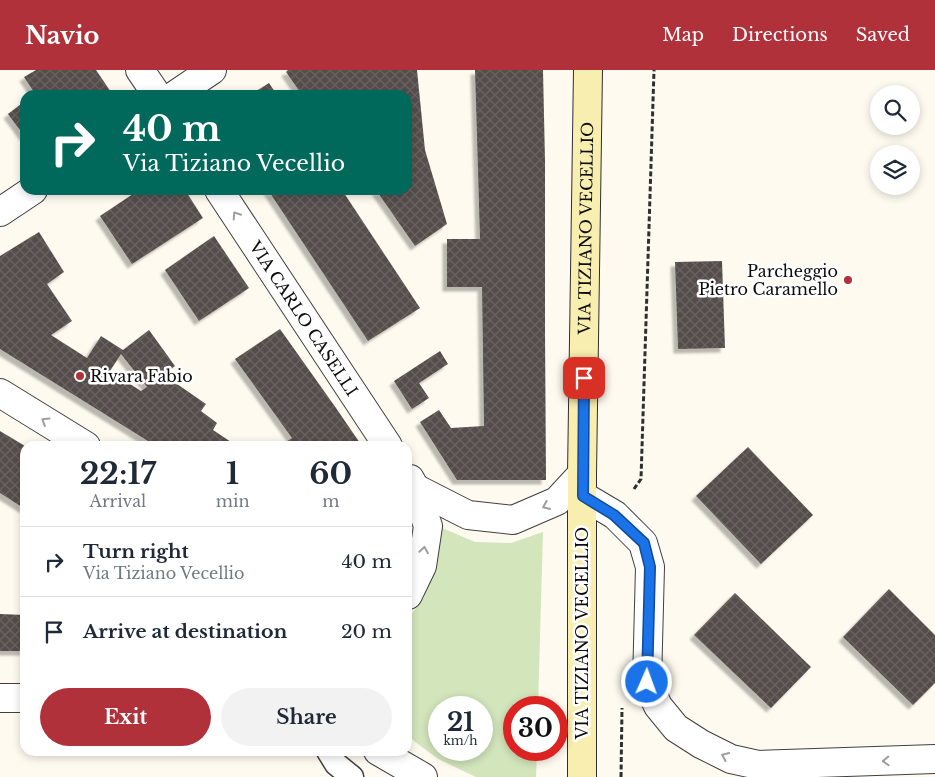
<!DOCTYPE html>
<html lang="en">
<head>
<meta charset="utf-8">
<style>
  body { margin:0; font-family:"Libre Baskerville",serif; background:#f2f2f3; color:#1f2937; height:100vh; display:flex; flex-direction:column; font-size:19px; white-space:nowrap }
  * { box-sizing:border-box; margin:0 }
  p { font-size:16px; color:#747a83 }
  .icon { flex:none; width:28px; height:28px; fill:none; stroke:currentColor; stroke-width:2; stroke-linecap:round; stroke-linejoin:round }
  .map { position:relative; flex:1; overflow:hidden }
  .drawer { position:absolute; left:20px; top:371px; width:392px; height:315px; display:flex; flex-direction:column; background:#fff; border-radius:15px; box-shadow:0 2px 8px #0003 }
  .drawer>* { flex:none }
  .hud { position:absolute; left:20px; top:20px; width:392px; height:105px; border-radius:15px; box-shadow:0 2px 8px #0003; background:#00695c; color:#fff; overflow:hidden }
  .controls { position:absolute; left:870px; top:15px; display:grid; gap:10px }
  .controls a { display:grid; place-items:center; width:50px; height:50px; border-radius:50%; background:#fff; box-shadow:0 2px 8px #0003; font-size:25px }
  .speed { position:absolute; left:428px; top:626px; display:flex; gap:10px; font-size:25px; font-weight:700; text-align:center }
  .speed>* { display:grid; place-content:center; width:65px; height:65px; border-radius:50%; background:#fff; box-shadow:0 2px 8px #0003; line-height:1 }
  .speed small { font-size:12px; font-weight:400 }
  .speed .limit { border:8px solid #d22; background:#fff; color:#111 }
  .pin { position:absolute; display:grid; place-items:center; width:42px; height:42px; color:#fff; margin:-21px; border-radius:10px; box-shadow:0 2px 8px #0006 }
  .me { position:absolute; width:55px; margin:-28px; rotate:2deg; stroke-linejoin:round; filter:drop-shadow(0 0 4px #0008) }
  .turn { display:flex; align-items:center; gap:18px; height:105px; padding:0 20px; font-size:22px }
  .turn .icon { width:65px; height:65px; stroke-width:2.5 }
  .turn b { display:block; font-size:35px; line-height:42px }
  .eta { display:flex; justify-content:space-evenly; align-items:center; height:85px; text-align:center }
  .eta b { font-size:30px; font-weight:700; line-height:35px }
  .primary-button { display:flex; gap:10px; margin-top:auto; padding:10px 20px }
  .primary-button a { flex:1; height:58px; border-radius:30px; background:#b1313b; color:#fff; font-size:20px; font-weight:700; line-height:58px; text-align:center }
  .primary-button a+a { background:#f2f2f3; color:#1f2937 }
  ul { padding:0; list-style:none }
  li { display:flex; align-items:center; gap:15px; height:70px; padding:0 20px; border-top:1px solid #e0e1e3 }
  li div { flex:1 }
  li b { display:block; font-size:19px }
  li em { font-style:normal }
  header { display:flex; align-items:center; gap:30px; box-sizing:border-box; height:70px; padding:0 25px; background:#b1313b; color:#fff }
  header strong { font-size:24px }
  nav { display:flex; gap:28px; margin-inline-start:auto; font-size:18px }
  .map>svg:first-child { display:block }
  .park { fill:#d2e5bb; fill-rule:evenodd }
  .building { fill:url(#building-cross-hatch); fill-rule:evenodd; filter:url(#shadow) }
  .lines { fill:none; stroke-linecap:round; stroke-linejoin:round }
  .pedestrian-casing { stroke:#404040; stroke-width:25 }
  .minor-casing { stroke:#404040; stroke-width:30 }
  .secondary-casing { stroke:#2f2f2f; stroke-width:30 }
  .path { stroke:#2f2f2f; stroke-width:3; stroke-dasharray:5 2.5; stroke-linecap:butt }
  .pedestrian { stroke:#fff; stroke-width:22 }
  .minor { stroke:#fff; stroke-width:28 }
  .secondary { stroke:#f8eeb0; stroke-width:28 }
  .oneway { stroke:#9e9e9e }
  .route-casing { stroke:#114b97; stroke-width:12 }
  .route { stroke:#1a73e8; stroke-width:9 }
  .poi-dot { fill:#b1313b; stroke:#fff; stroke-width:2 }
  .labels { text-anchor:middle; stroke-width:5; stroke-linejoin:round; paint-order:stroke }
  .street-label { font-size:16px; fill:#0d0d0d; stroke:#fff }
  .poi-label { font-size:16px; fill:#0d0d0d; stroke:#fff; text-anchor:end }
</style>
</head>
<body>
<header>
<strong>Navio</strong>
<nav><a>Map</a><a>Directions</a><a>Saved</a></nav>
</header>
<div class="map">
<svg width="935" height="707" viewBox="0 0 935 707">
  <defs>
    <pattern id="building-cross-hatch" width="8" height="8" patternUnits="userSpaceOnUse" patternTransform="scale(1.25)"><rect width="8" height="8" fill="#554e4b"/><path d="M0 0l8 8M0 8l8-8" fill="none" stroke="#686360"/></pattern>
    <filter id="shadow"><feDropShadow dx="-4.5" dy="4.5" stdDeviation="1" flood-color="#0004"/></filter>
  </defs>
  <rect width="100%" height="100%" fill="#fefaef"/>
  <path class="park" d="M442,458l33,14 36,1 32,-11 -5,175 -24,1v42h23l-1,27h-60l-38,-18 -24,-18 -6,-7v-115l16,-22 12,-30 2,-35zM439,638h42v42h-42z"/>
  <g class="building">
    <path d="M36,0h60l17,25h-77l-12,-18z"/>
    <path d="M288,0h129l8,80 22,74 -32,22 -39,-56h32v-95h-106l-16,-23z"/>
    <path d="M475,0h68l2,91v171l1,148h-89l-37,-58 19,-12 12,18 33,-2 -2,-139h-35v-48h33z"/>
    <path d="M269,13l8,12h-27z"/>
    <path d="M25,31v36l-17,-23z"/>
    <path d="M139,120h46l18,28 -71,46 -32,-48z"/>
    <path d="M268,120h74l78,118 -52,33z"/>
    <path d="M39,162l25,40 -17,12 25,37 -21,14 36,23 14,-22 22,14 26,-20 26,36 -11,9 42,29 -5,7 16,12 -4,7 24,16h-81l-156,-97v-93zM121,284l26,33 -6,4 -31,-20z"/>
    <path d="M214,166l35,52 -50,33 -34,-51z"/>
    <path d="M722,191l3,87 -47,1 -3,-87z"/>
    <path d="M280,259l56,79 26,38h-82l12,-8 -57,-79z"/>
    <path d="M440,281l8,13 -29,19 10,15 -17,11 -18,-28z"/>
    <path d="M0,361l25,15v63l-25,-16z"/>
    <path d="M748,377l65,68 -52,49 -65,-68z"/>
    <path d="M889,519l46,46v48l-22,22 -70,-68z"/>
    <path d="M735,523l76,74 -40,41 -77,-73z"/>
    <path d="M0,544l25,1v36h-25z"/>
  </g>
  <g class="lines">
    <g class="pedestrian-casing">
      <path id="pedestrian" d="M328,681l8,13 16,13"/>
    </g>
    <g class="minor-casing">
      <g id="minor">
        <path d="M140,0l17,25"/>
        <path d="M175,25l37,-25"/>
        <path id="s1" d="M219,120l169,256"/>
        <path d="M0,142l33,-22"/>
        <path d="M0,323l86,53"/>
        <path d="M415,418l53,27 45,5 44,-19 25,-27"/>
        <path d="M583,426l32,19 28,28 7,24 -3,115 11,24 18,22 25,16 30,15 27,6 177,-6"/>
        <path d="M408,525l14,-29 6,-40 -13,-38 -5,-9"/>
        <path d="M0,628h25"/>
        <path d="M378,681l45,26"/>
      </g>
    </g>
    <g class="secondary-casing">
      <g id="secondary">
        <path id="s2" d="M582,707v-303l6,-404"/>
      </g>
    </g>
    <g class="path">
      <path d="M634,419l7,-10 13,-409"/>
      <path d="M621,707l1,-69"/>
    </g>
    <use href="#pedestrian" class="pedestrian"/>
    <use href="#minor" class="minor"/>
    <use href="#secondary" class="secondary"/>
  </g>
  <defs><path id="oneway-chevron" d="M-2-3.5L2.5 0L-2 3.5" fill="none" stroke-width="1.6" stroke-linecap="round" stroke-linejoin="round" transform="scale(1.25)"/></defs>
  <g class="oneway">
    <use href="#oneway-chevron" transform="translate(236 145) rotate(-123)"/>
    <use href="#oneway-chevron" transform="translate(45 351) rotate(-148)"/>
    <use href="#oneway-chevron" transform="translate(546 436) rotate(157)"/>
    <use href="#oneway-chevron" transform="translate(424 480) rotate(-81)"/>
    <use href="#oneway-chevron" transform="translate(725 686) rotate(-155)"/>
    <use href="#oneway-chevron" transform="translate(886 691) rotate(178)"/>
  </g>
  <g class="lines">
    <g class="route-casing">
      <path id="route" d="M584,308l-1,118 31,19 30,28 6,24 -3,115"/>
    </g>
    <use href="#route" class="route"/>
  </g>
  <g class="poi-dot">
    <circle cx="848" cy="210" r="5"/>
    <circle cx="80" cy="306" r="5"/>
  </g>
  <g class="labels">
    <g class="street-label">
      <text dy="6" stroke="none"><textPath href="#s2" startOffset="549">VIA TIZIANO VECELLIO</textPath></text>
      <text dy="6" stroke="none"><textPath href="#s1" startOffset="154">VIA CARLO CASELLI</textPath></text>
      <text transform="translate(582 563) rotate(-90)" y="6">VIA TIZIANO VECELLIO</text>
    </g>
    <g class="poi-label">
      <text x="838" y="207">Parcheggio<tspan x="838" dy="18">Pietro Caramello</tspan></text>
      <text x="90" y="312" text-anchor="start">Rivara Fabio</text>
    </g>
  </g>
</svg>
<div class="controls">
<a><svg class="icon" aria-label="search" viewBox="0 0 24 24"><circle cx="10" cy="10" r="6"/><path d="M15 15l6 6"/></svg></a>
<a><svg class="icon" aria-label="layers" viewBox="0 0 24 24"><path d="M12 4l9 5-9 5-9-5zM3 14l9 5 9-5"/></svg></a>
</div>
<div class="speed"><div>21<small>km/h</small></div><div class="limit">30</div></div>
<div class="pin" style="left:584px;top:308px;background:#d93025"><svg class="icon" aria-label="arrive" viewBox="0 0 24 24"><path d="M6 21V4h12l-3 4 3 4H6"/></svg></div>
<svg class="me" style="left:647px;top:612px" viewBox="-20 -20 40 40"><circle r="17" fill="#1a73e8" stroke="#fff" stroke-width="3"/><path d="M0-11L8 9 0 5-8 9z" fill="#fff"/></svg>
<div class="hud">
<div class="turn"><svg class="icon" aria-label="right" viewBox="0 0 24 24"><path d="M7 20v-9h11M14 6l5 5-5 5"/></svg><div><b>40 m</b>Via Tiziano Vecellio</div></div>
</div>
<section class="drawer">
<div class="eta">
<div><b>22:17</b><p>Arrival</p></div>
<div><b>1</b><p>min</p></div>
<div><b>60</b><p>m</p></div>
</div>
<ul>
<li><svg class="icon" aria-label="right" viewBox="0 0 24 24"><path d="M7 20v-9h11M14 6l5 5-5 5"/></svg><div><b>Turn right</b><p>Via Tiziano Vecellio</p></div><em>40 m</em></li>
<li><svg class="icon" aria-label="arrive" viewBox="0 0 24 24"><path d="M6 21V4h12l-3 4 3 4H6"/></svg><div><b>Arrive at destination</b></div><em>20 m</em></li>
</ul>
<div class="primary-button"><a>Exit</a><a>Share</a></div>
</section>
</div>
</body>
</html>
